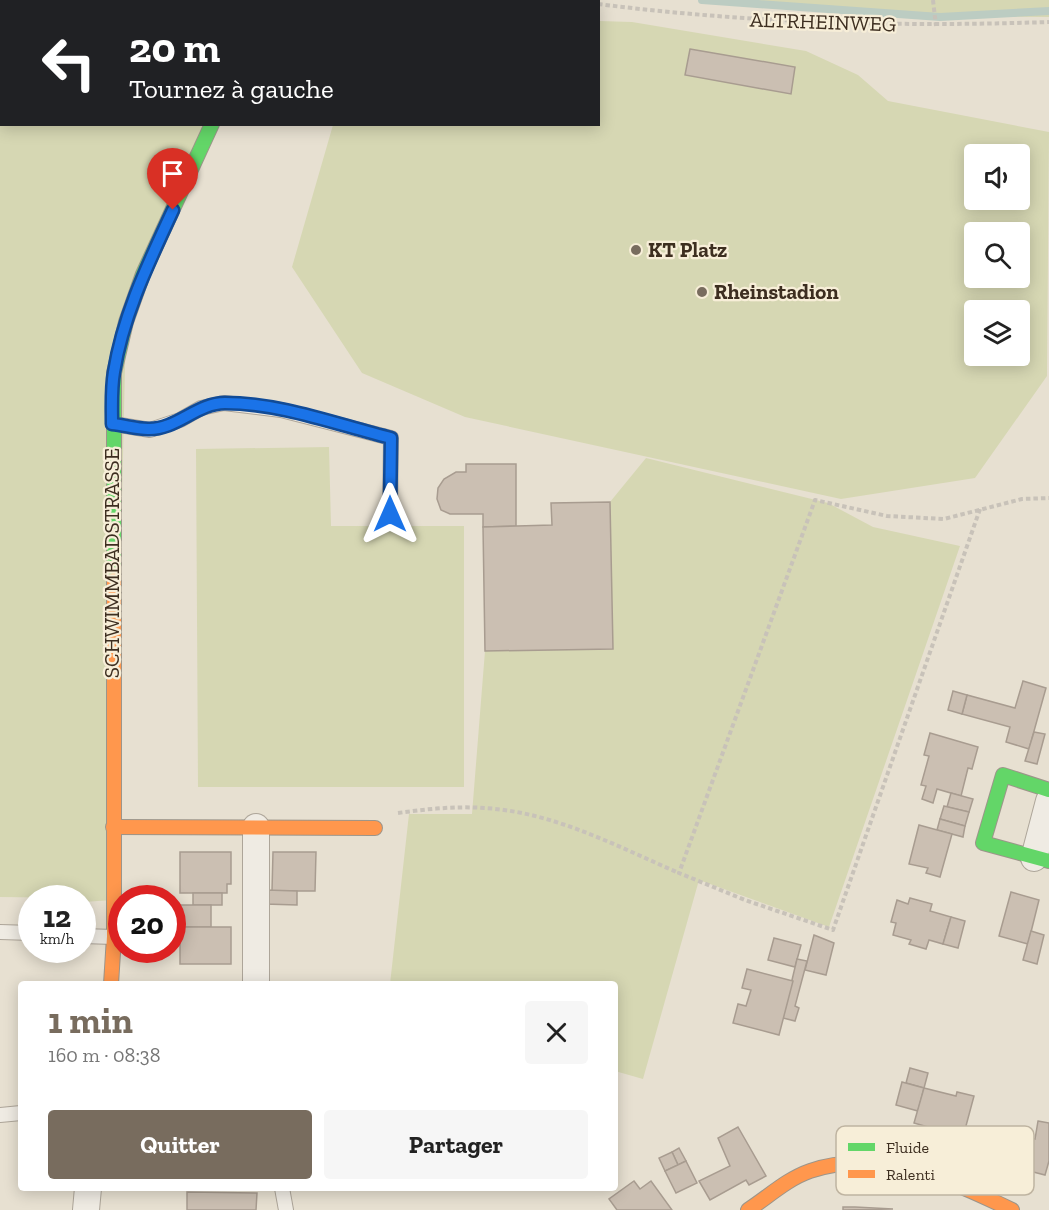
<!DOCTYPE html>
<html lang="fr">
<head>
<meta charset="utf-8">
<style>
  body { margin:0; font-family:"Zilla Slab",serif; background:#f6f6f6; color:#222; height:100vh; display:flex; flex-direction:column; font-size:22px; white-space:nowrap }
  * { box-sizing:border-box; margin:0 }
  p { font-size:20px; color:#767676 }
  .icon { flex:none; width:33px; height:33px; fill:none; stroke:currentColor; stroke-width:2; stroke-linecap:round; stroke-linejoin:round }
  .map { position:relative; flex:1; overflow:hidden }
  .side { position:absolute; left:18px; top:981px; width:600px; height:210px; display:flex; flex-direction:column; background:#fff; border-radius:6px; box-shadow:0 3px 15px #0003 }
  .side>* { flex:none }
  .guide { position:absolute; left:0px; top:0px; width:600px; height:126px; box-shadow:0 3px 15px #0003; background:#202124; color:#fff; overflow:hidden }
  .tools { position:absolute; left:964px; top:144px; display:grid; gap:12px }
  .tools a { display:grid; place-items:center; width:66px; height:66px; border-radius:6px; background:#fff; box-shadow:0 3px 15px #0003; font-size:30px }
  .speed { position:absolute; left:18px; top:885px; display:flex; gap:12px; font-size:30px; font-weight:700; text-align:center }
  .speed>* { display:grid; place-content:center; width:78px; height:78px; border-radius:50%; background:#fff; box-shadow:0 3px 15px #0003; line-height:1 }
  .speed small { font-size:15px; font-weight:400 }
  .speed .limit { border:9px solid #d22; background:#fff; color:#111 }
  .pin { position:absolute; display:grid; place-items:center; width:51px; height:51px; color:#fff; margin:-62px -26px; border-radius:50% 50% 50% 0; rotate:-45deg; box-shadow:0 0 6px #0007 }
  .pin .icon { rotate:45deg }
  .me { position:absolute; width:66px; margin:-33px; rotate:0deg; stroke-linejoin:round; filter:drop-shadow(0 0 4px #0008) }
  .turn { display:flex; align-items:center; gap:21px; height:126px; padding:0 30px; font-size:27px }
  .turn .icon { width:78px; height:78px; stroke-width:2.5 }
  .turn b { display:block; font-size:42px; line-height:51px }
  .round { display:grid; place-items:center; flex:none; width:63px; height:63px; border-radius:6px; background:#f6f6f6 }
  .head { display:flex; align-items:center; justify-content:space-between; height:102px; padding:0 30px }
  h1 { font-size:36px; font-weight:700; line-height:45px; color:#786c5e }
  .button { display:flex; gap:12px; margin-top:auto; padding:12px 30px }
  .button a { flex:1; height:69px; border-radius:6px; background:#786c5e; color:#fff; font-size:24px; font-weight:700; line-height:69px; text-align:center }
  .button a+a { background:#f6f6f6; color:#222 }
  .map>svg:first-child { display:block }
  .green { fill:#d6d7b3; fill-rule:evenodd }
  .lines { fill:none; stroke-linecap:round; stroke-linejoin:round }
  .stream { stroke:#bcccc2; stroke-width:8 }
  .building { fill:#cbbfb2; stroke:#a89c90; stroke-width:1.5 }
  .lane-casing { stroke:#ada599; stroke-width:16 }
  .street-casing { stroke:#ada599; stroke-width:28 }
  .fast-casing { stroke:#9c958a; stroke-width:16 }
  .slow-casing { stroke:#9c958a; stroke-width:16 }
  .path { stroke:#c8c2b9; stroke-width:4; stroke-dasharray:4.5 3; stroke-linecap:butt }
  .lane { stroke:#efebe3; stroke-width:14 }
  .street { stroke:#efebe3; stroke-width:26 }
  .fast { stroke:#63d668; stroke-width:14 }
  .slow { stroke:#ff974d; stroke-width:14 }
  .route-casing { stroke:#114b97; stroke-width:15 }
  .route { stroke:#1a73e8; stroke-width:10 }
  .poi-dot { fill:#786c5e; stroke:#f7eed8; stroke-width:2 }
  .labels { text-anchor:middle; stroke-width:4.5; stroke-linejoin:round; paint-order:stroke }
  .street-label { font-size:21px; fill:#3d2e20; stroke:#f7eed8 }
  .poi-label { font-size:21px; font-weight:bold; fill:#3d2e20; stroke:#f7eed8; text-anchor:start }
  .key { fill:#f7eed8; stroke:#bfb4a1; stroke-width:1.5 }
  .key-label { font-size:16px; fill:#3d2e20 }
</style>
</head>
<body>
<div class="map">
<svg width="1049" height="1210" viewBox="0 0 1049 1210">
  <rect width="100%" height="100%" fill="#e7e0d1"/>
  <g class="green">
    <path d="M0,0l160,1 -158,1v122l210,1 -86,197 -13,578 -30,2 -1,-4 -82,-1z"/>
    <path d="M730,0h319v17l-103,-1z"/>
    <path d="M599,21l33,1 174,29 52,24 30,26 161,31 -2,244 -72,102 -134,21 -376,-82 -103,-44 -70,-106 41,-142 265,-1zM975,154h45v46h-45zM975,232h45v46h-45zM975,310h45v46h-45z"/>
    <path d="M329,447l2,79h133v261h-266l-2,-338z"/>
    <path d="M646,458l182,45 45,24 87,19 -131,381 -130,-47 -56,199 -28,-8v-87h-225l19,-170h63l13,-163 127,-2 -2,-147z"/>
  </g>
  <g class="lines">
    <path class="stream" d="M702,0l238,17 109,-6"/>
  </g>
  <g class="building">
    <path d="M690,49l105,18 -4,27 -106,-19z"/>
    <path d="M466,464h50v62l-33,1v-13h-33l-9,-4 -4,-11 1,-11 6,-9 12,-7h10z"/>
    <path d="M610,502l3,147 -128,2 -2,-124 69,-2 -1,-22z"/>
    <path d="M1023,681l23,7 -17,61 -23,-7 4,-15 -48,-13 5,-19 48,13z"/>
    <path d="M953,691l14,4 -5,19 -14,-4z"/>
    <path d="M1034,732l11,2 -8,30 -12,-3z"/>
    <path d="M930,733l48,14 -6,22 -4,-1 -7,28 -24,-7 -4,14 -11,-4 4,-13 -5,-1 8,-29 -5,-1z"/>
    <path d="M951,793l22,6 -4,13 -22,-5z"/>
    <path d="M944,806l25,6 -4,14 -25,-7z"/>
    <path d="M940,819l25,7 -2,11 -26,-7z"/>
    <path d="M919,825l33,9 -12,43 -14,-4 2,-5 -19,-4z"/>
    <path d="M180,852h51v32h-4v9h-47z"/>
    <path d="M273,852h43l-1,39h-43z"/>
    <path d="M266,890l31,1v14l-32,-1z"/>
    <path d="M1011,892l28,8 -11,44 -29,-8z"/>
    <rect x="193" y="893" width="29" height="12"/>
    <path d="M910,898l22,6 -2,7 21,6 -8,27 -14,-4 -3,9 -17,-5 2,-4 -18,-5 3,-12 -5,-1 6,-22 11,4z"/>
    <rect x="180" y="905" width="31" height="22"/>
    <path d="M951,917l14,4 -7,27 -15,-4z"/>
    <rect x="180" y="927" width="51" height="37"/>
    <path d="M1031,931l13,4 -7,29 -14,-4z"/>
    <path d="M814,935l20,8 -8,32 -21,-5z"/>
    <path d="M774,938l27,7 -6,22 -27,-7z"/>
    <path d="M797,959l10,2 -12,45 4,2 -4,13 -12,-3z"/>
    <path d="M747,969l46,12 -14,54 -46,-12 5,-19 8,2 5,-16 -9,-2z"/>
    <path d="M910,1068l18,5 -4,15 -18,-5z"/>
    <path d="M902,1082l22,6 -6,23 -22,-6z"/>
    <path d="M924,1088l32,8 1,-4 17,4 -11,41 -49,-14z"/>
    <path d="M1038,1121l11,2v38l-4,14 -58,-15 8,-32 40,11z"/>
    <path d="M738,1127l28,49 -17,9 -3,-5 -36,20 -11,-19 31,-15 -12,-28z"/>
    <path d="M679,1148l7,13 -8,4 -6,-13z"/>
    <path d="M672,1152l6,13 -13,6 -6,-13z"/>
    <path d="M686,1161l11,22 -21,10 -11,-22z"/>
    <path d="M634,1181l6,8 11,-8 21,29h-55l-8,-11z"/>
    <path d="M187,1192l70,1 -1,17h-69z"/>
    <path d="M843,1207h12l38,2 -50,1z"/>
  </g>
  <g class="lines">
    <g class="lane-casing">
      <g id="lane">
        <path d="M114,424l36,6 30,-10 21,-12 23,-5 57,7 110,28 -1,76"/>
        <path d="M0,932l32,1"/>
        <path d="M82,936l32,1"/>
        <path d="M0,1115l21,-2"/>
        <path d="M282,1188l4,22"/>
      </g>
    </g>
    <g class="street-casing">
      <g id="street">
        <path d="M274,2v-2"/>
        <path d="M0,30h2"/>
        <path d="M256,827v157"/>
        <path d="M1034,858l15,-57"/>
        <path d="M86,1210l2,-22"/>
      </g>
    </g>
    <g class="fast-casing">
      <g id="fast">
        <path d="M114,580v-207l12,-51 17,-48 69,-150"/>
        <path d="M1049,790l-46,-15 -20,68 66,18"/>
      </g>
    </g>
    <g class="slow-casing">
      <g id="slow">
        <path d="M113,827l262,1"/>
        <path d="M111,984l3,-47v-357"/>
        <path d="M748,1210c20,-13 39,-31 62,-39 68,-24 142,10 202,39"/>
      </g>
    </g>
    <g class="path">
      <path d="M546,0l27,2"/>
      <path d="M933,0l3,26"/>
      <path d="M576,2l2,-2"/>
      <path d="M598,4c150,19 300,23 451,18"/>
      <path d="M980,509l-147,421 -88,-30 -66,-27 136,-373 72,16 57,3 78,-20 27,-1"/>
      <path d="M398,813c28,-4 58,-7 86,-5 70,4 132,38 195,65"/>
    </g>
    <use href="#lane" class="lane"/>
    <use href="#street" class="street"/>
    <use href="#fast" class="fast"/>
    <use href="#slow" class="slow"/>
  </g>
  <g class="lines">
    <g class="route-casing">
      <path id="route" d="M173,210c-24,52 -50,105 -59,162 -3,17 -2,35 -2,52 12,1 24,5 36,5 28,1 49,-26 77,-26 56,0 113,22 166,35l-1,76"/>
    </g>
    <use href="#route" class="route"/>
  </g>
  <g class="poi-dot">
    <circle cx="636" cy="250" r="6"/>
    <circle cx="702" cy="292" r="6"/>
  </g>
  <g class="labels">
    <g class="street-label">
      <text transform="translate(823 22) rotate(2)" y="7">ALTRHEINWEG</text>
      <text transform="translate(112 563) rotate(-90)" y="7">SCHWIMMBADSTRASSE</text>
    </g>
    <g class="poi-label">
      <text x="648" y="257">KT Platz</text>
      <text x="714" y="299">Rheinstadion</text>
    </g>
  </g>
  <rect x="836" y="1126" width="198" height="69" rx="9" class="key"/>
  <rect x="848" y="1143" width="27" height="8" fill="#63d668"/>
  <rect x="848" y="1170" width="27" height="8" fill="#ff974d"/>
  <g class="key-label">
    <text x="886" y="1153">Fluide</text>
    <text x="886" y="1180">Ralenti</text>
  </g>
</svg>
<div class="tools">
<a><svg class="icon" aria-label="sound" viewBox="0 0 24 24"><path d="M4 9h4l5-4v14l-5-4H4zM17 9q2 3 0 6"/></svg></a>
<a><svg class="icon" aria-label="search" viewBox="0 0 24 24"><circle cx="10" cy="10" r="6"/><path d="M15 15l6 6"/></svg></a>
<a><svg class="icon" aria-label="layers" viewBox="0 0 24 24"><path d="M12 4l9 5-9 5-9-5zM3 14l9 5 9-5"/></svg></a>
</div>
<div class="speed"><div>12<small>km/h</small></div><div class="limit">20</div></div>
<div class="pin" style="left:173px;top:210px;background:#d93025"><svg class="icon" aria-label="arrive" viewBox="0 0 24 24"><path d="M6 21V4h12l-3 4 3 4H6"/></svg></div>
<svg class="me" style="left:390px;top:514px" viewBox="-20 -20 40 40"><path d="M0-17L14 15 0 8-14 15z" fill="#1a73e8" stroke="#fff" stroke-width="4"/></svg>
<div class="guide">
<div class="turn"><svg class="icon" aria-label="left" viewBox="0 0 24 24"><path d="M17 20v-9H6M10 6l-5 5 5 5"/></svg><div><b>20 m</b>Tournez à gauche</div></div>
</div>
<section class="side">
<div class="head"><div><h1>1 min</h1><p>160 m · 08:38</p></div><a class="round"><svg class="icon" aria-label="close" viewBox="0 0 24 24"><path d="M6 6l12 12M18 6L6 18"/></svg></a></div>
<div class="button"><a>Quitter</a><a>Partager</a></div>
</section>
</div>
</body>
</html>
